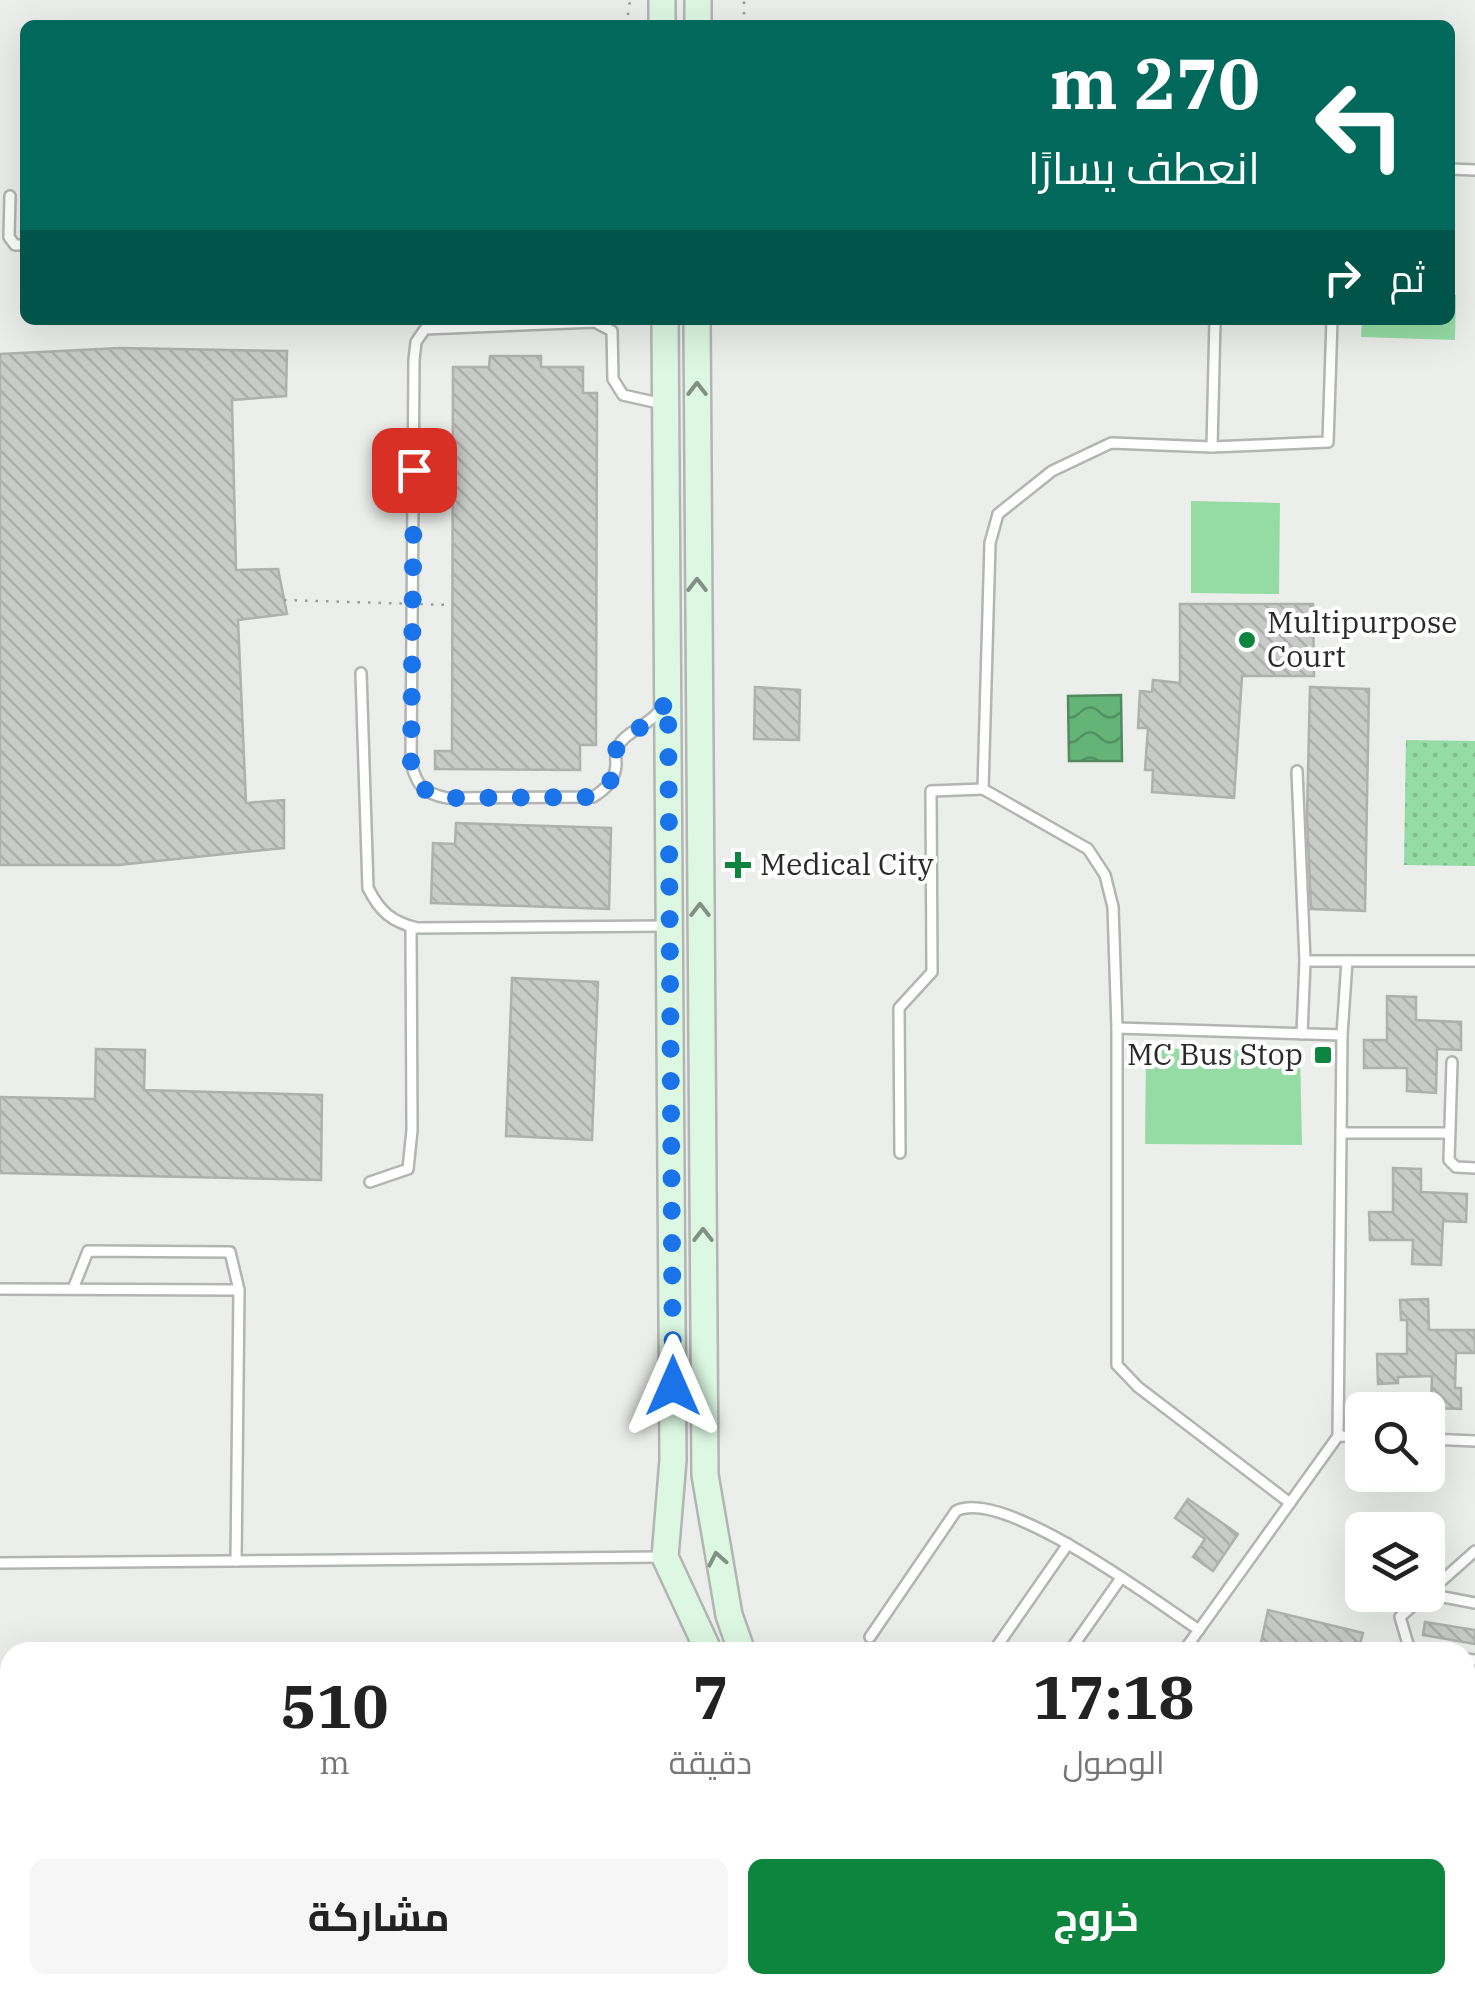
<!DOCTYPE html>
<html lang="ar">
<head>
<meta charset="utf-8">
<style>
  body { margin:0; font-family:"IBM Plex Serif",Cairo,serif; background:#f6f6f6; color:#222; direction:rtl; height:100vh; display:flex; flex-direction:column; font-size:38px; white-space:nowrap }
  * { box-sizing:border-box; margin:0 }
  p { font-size:32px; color:#767676 }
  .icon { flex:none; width:55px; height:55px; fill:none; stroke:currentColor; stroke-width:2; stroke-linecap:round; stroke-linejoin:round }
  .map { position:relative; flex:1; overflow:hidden; direction:ltr }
  .details { position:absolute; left:0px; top:1642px; width:1475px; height:352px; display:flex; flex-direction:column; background:#fff; border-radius:30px 30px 0 0; box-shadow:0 10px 40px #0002; direction:rtl }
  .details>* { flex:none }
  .hud { position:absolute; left:20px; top:20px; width:1435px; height:305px; border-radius:15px; box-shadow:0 10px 40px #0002; direction:rtl; background:#00695c; color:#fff; overflow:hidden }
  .tools { position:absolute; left:1345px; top:1392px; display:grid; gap:20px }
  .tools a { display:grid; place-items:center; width:100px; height:100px; border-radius:15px; background:#fff; box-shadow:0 10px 40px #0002; font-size:50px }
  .pin { position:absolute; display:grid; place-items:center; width:85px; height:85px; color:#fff; margin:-42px; border-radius:20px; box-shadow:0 5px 15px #0006 }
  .me { position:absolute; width:110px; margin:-55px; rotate:0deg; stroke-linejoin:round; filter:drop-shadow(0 0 8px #0008) }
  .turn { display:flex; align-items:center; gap:35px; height:210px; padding:0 30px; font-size:45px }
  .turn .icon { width:130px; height:130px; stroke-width:2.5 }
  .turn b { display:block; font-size:70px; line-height:85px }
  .then { display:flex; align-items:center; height:95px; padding:0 30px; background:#0003; gap:20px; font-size:38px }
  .eta { display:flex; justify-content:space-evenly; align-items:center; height:170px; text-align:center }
  .eta b { font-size:60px; font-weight:700; line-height:70px }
  .primary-button { display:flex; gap:20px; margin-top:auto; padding:20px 30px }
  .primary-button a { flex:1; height:115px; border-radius:15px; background:#0d853e; color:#fff; font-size:40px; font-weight:700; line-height:115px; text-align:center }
  .primary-button a+a { background:#f6f6f6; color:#222 }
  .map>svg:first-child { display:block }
  .grass { fill:#95dca4 }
  .park { fill:url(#park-dots) }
  .water { fill:url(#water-waves); stroke:#528a5f; stroke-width:2.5 }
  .building { fill:url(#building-back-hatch); stroke:#aeb1ae; stroke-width:2.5 }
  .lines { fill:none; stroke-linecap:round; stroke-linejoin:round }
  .lane-casing { stroke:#b2b5b2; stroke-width:14 }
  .secondary-casing { stroke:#b2b5b2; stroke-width:30 }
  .path { stroke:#9b9d9b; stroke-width:2.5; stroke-dasharray:2.5 8; stroke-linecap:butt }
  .lane { stroke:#fff; stroke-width:9 }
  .secondary { stroke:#dcf8e2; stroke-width:25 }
  .path-bridge { stroke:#9b9d9b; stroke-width:2.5; stroke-dasharray:2.5 8; stroke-linecap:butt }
  .oneway { stroke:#829085 }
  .route { stroke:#1a73e8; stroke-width:18; stroke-dasharray:0 32.4 }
  .poi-dot { fill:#0d853e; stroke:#fff; stroke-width:4 }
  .labels { text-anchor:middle; stroke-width:8; stroke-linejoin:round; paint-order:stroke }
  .poi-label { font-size:30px; fill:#282928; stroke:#fff; text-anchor:start }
</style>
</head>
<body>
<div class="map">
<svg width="1475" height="1994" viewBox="0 0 1475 1994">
  <defs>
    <pattern id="park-dots" width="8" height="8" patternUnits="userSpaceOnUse" patternTransform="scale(2.5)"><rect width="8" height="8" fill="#95dca4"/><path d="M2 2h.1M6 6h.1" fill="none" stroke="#80bd8d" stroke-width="1.8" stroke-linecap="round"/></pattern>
    <pattern id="water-waves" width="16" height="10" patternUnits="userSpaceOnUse" patternTransform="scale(2.5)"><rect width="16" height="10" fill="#64b477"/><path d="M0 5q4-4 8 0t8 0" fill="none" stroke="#529262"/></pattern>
    <pattern id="building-back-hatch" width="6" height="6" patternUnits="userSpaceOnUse" patternTransform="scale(2.5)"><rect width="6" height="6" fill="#c9cbc9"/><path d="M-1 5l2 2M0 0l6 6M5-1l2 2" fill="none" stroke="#adaead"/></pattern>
  </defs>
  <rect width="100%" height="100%" fill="#ebeeeb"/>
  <g class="grass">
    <path d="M1450,295h6l-1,45 -94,-3 1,-17h88z"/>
    <path d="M1191,501l89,2 -1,91 -88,-1z"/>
    <path d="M1146,1048l154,4 2,93 -157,-1z"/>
  </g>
  <path class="park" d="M1406,740l69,1v125l-71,-1z"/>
  <path class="water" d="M1121,695l1,66h-53l-1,-65z"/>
  <g class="building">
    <path d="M120,348l167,3 -1,45 -54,4 4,170 42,-1 9,45 -49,6 8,183 38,-3v48l-166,17h-118v-511z"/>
    <path d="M490,356h51v11h42v26h14l-1,352h-16v25l-145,-1v-18h17l1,-384h36z"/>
    <path d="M1180,604h133l1,72h-72l-8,122 -82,-6 1,-22h-8l3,-42h-10l2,-37 12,1 1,-12 27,3z"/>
    <path d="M755,687l45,3 -1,50 -45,-1z"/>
    <path d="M1310,687l59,2 -4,222 -54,-2 -4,-93z"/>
    <path d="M456,823l155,5 -2,81 -178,-6 2,-60 22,1z"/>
    <path d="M512,978l86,4 -6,158 -86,-4z"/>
    <path d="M1387,996l29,1v23l45,2v28l-24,-1 -1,44 -29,-2v-23h-43v-28h23z"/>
    <path d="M96,1049l49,1 -1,40 178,5 -1,85 -321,-7v-76l95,2z"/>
    <path d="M1393,1168l28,1v23l46,2 -1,28 -23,-1 -2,44 -29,-1 1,-24h-43l-1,-28h24z"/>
    <path d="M1428,1299l1,31h46v23h-19l-1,35h6v21l-30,-1 1,-32 -34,1v6l-20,1 -1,-30h30v-34h-6l-1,-20z"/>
    <path d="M1188,1499l50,35 -25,37 -20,-14 12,-18 -30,-21z"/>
    <path d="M1268,1610l95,23 -5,19h-99z"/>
    <path d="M1425,1622l50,8v14l-52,-9z"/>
  </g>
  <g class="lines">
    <g class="lane-casing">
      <g id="lane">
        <path d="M1450,169l25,1"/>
        <path d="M10,196l-1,41 6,8h10"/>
        <path d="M1212,447l3,-127"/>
        <path d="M361,673l7,215c12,24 24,34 49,40l250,-2"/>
        <path d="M660,710c-10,15 -36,22 -43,38 -2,5 -1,11 -1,17 -1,15 -10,24 -23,32l-146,1c-24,-5 -30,-12 -36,-35l3,-403 2,-18 9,-13 170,-7 17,9 1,48 10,16 40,9"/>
        <path d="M1297,771l8,190 -3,73"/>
        <path d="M1305,961h170"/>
        <path d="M1117,1028l225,7"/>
        <path d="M1452,1062l-3,98 7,7 19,1"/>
        <path d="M1341,1133h108"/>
        <path d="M900,1153l-1,-145 33,-36 -1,-181 52,-2"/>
        <path d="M370,1182l38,-13 4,-39 -1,-203"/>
        <path d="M0,1289l239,1 -3,271"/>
        <path d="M73,1289l15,-38 142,1 9,38"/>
        <path d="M1338,1436l4,-401 5,-74"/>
        <path d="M1428,1439l47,2"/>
        <path d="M1290,1503l-152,-116 -21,-22v-337l-4,-121 -8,-32 -17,-26 -105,-60 7,-246 8,-29 54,-43 59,-28 101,4 116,-5 4,-122"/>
        <path d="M0,1563l662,-6"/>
        <path d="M1428,1593l47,-42"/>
        <path d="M1428,1594l47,9"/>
        <path d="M870,1637l86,-126c48,-24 199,90 243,119"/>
        <path d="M993,1652l75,-108"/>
        <path d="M1069,1652l52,-74"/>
        <path d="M1183,1652l155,-216 24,1"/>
        <path d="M1423,1652l-13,-1 -10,-34 25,-22"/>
        <path d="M1465,1659l10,1"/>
      </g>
    </g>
    <g class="secondary-casing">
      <g id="secondary">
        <path d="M662,0v25"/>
        <path d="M698,25v-25"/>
        <path d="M665,320l8,1140 -8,97 44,95"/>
        <path d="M697,320l8,1155 24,140 13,37"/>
        <path d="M0,1819h10"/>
        <path d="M1465,1853l10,3"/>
        <path d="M0,1855h10"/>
        <path d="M1465,1883l10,3"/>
        <path d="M1059,1985l16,9"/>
        <path d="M1135,1985l15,9"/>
      </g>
    </g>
    <g class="path">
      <path d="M629,25l-2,-4 3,-21"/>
      <path d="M744,25v-25"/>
    </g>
    <use href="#lane" class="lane"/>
    <use href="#secondary" class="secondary"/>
    <path class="path-bridge" d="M284,600l166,5"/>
  </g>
  <defs><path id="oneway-chevron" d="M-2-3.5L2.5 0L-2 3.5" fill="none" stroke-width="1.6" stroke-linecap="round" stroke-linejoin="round" transform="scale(2.5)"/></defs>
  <g class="oneway">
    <use href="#oneway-chevron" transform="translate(697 389) rotate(-90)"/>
    <use href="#oneway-chevron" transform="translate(697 585) rotate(-90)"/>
    <use href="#oneway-chevron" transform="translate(700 910) rotate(-90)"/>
    <use href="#oneway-chevron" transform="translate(703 1235) rotate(-90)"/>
    <use href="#oneway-chevron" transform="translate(717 1559) rotate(-101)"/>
  </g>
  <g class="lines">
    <path class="route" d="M414,470l-3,293c6,23 12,30 36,35l147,-1 12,-8 10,-19v-20l9,-12 29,-20 14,-18 5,686"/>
  </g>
  <g class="poi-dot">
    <circle cx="1247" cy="640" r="10"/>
    <path d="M733 850h10v10h10v10h-10v10h-10v-10h-10v-10h10z"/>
    <rect x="1313" y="1045" width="20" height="20" rx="5"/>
  </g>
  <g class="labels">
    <g class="poi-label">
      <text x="1267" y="633">Multipurpose<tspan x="1267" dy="34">Court</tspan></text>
      <text x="760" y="875">Medical City</text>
      <text x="1303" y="1065" text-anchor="end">MC Bus Stop</text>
    </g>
  </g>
</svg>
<div class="tools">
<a><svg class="icon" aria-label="search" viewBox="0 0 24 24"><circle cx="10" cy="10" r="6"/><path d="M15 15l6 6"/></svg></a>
<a><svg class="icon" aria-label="layers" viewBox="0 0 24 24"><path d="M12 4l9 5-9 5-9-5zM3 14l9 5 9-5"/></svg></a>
</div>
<div class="pin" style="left:414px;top:470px;background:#d93025"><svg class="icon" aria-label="arrive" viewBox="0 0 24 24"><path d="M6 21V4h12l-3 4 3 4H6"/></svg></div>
<svg class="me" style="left:673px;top:1386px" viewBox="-20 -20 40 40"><path d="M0-17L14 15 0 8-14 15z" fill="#1a73e8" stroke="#fff" stroke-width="4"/></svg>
<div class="hud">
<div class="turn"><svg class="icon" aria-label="left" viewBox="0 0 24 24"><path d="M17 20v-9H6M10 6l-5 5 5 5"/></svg><div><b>270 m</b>انعطف يسارًا</div></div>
<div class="then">ثم<svg class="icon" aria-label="right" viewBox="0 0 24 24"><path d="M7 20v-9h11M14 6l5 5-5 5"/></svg></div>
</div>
<section class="details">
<div class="eta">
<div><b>17:18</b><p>الوصول</p></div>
<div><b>7</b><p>دقيقة</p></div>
<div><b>510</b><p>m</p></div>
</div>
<div class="primary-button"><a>خروج</a><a>مشاركة</a></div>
</section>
</div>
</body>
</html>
